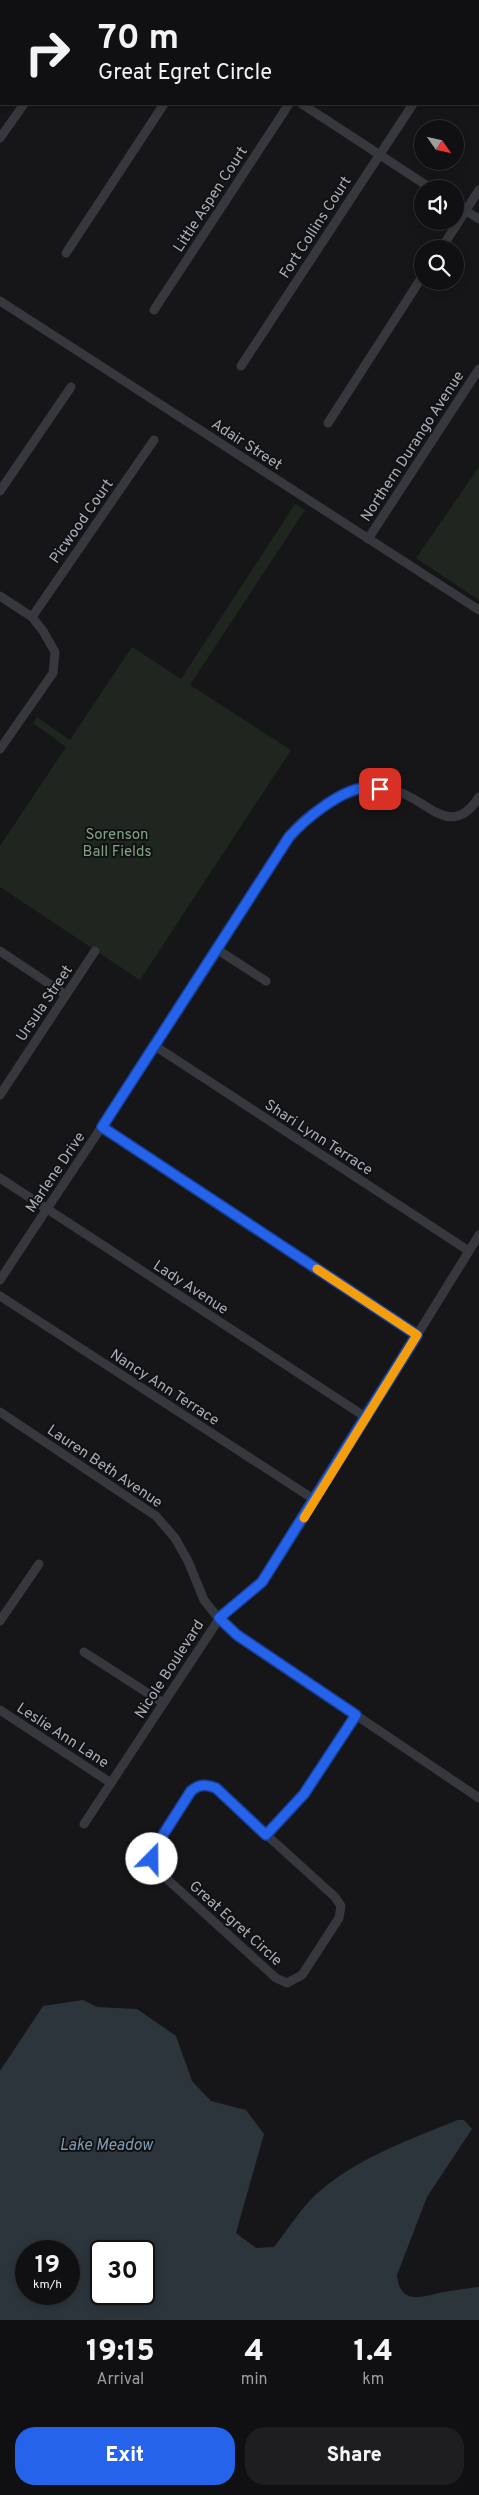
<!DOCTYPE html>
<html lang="en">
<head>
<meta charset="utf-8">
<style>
  body { margin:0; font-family:Overpass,sans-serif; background:#1e1e20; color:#f1f3f6; height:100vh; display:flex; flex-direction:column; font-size:19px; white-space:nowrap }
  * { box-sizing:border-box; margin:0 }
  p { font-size:16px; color:#9c9d9f }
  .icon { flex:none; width:28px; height:28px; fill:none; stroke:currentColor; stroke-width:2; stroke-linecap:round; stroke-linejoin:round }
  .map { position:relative; height:2320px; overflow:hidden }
  .sheet { display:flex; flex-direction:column; background:#101012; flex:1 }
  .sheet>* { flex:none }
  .guide { position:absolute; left:0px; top:0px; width:480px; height:105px; box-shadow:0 2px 8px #0003,0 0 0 1px #303032; background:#101012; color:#f1f3f6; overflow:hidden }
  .needle { width:32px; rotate:124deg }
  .fabs { position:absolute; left:414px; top:120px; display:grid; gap:10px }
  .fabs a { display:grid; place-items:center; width:50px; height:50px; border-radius:50%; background:#101012; box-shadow:0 2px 8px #0003,0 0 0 1px #303032; font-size:25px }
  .speed { position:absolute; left:15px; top:2240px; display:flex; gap:10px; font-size:25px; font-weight:700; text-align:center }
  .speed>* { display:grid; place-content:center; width:65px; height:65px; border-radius:50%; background:#101012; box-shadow:0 2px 8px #0003,0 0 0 1px #303032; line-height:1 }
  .speed small { font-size:12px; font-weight:400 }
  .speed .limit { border:2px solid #111; border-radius:8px; background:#fff; color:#111 }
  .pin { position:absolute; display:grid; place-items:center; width:42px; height:42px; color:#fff; margin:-21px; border-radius:10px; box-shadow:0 2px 8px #0006 }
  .me { position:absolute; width:55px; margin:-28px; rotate:22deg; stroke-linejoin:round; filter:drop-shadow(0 0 4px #0008) }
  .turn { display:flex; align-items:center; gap:18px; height:105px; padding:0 15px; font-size:22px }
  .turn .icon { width:65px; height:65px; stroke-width:2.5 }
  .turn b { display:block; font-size:35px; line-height:42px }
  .eta { display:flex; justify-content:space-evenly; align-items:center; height:85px; text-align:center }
  .eta b { font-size:30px; font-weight:800; line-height:35px }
  .primary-button { display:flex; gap:10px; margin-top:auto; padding:10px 15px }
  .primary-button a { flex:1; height:58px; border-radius:20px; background:#2563eb; color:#fff; font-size:20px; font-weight:800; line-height:58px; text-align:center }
  .primary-button a+a { background:#1e1e20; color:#f1f3f6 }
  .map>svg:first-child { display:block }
  .green { fill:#1e261f }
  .water { fill:#2c353c; fill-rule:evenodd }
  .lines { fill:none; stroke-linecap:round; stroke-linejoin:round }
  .minor { stroke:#37383d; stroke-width:9 }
  .route-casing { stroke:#184099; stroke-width:12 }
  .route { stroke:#2563eb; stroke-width:9 }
  .slow { stroke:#f59e0b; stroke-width:9 }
  .labels { text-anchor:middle; stroke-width:4; stroke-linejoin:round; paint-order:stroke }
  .street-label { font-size:15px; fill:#a8adb8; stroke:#111113 }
  .park-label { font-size:15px; fill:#7fa381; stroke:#111113 }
  .water-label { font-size:16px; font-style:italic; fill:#7f9bb3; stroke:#111113 }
</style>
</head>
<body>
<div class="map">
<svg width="479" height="2320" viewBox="0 0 479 2320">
  <rect width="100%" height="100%" fill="#161618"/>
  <g class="green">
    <path d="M479,467v133l-63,-42z"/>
    <path d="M295,504l10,6 -115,175 101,65 -151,230 -140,-93v-41l66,-99 -33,-24 4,-6 33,23 62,-93 49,32z"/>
  </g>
  <path class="water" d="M83,2000l14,7 40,2 39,27 16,45 19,20 35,9 18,24 -28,99 20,15 18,-1c15,-19 29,-42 47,-57 39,-33 90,-51 137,-70h6l8,9 -45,68 -30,78c3,32 26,21 47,17 12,-2 23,-4 35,-5v33h-479v-249l43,-65zM26,2251h43v43h-43zM101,2251h43v43h-43z"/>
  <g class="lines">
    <g class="minor">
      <path d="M162,0l1,1"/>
      <path d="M432,0l2,1"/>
      <path d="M95,1l1,-1"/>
      <path d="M231,1l1,-1"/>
      <path d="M356,1l1,-1"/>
      <path d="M302,104l130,85"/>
      <path d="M0,138l24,-34"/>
      <path d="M455,204l24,15"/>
      <path d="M441,249l38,-59"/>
      <path d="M66,253l98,-149"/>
      <path d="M0,301l479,309"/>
      <path d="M154,310l135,-206"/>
      <path d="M241,366l172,-262"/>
      <path d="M328,423l94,-146"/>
      <path d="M0,491l71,-104"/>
      <path d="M368,539l111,-170"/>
      <path d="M0,596l32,21 11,14 12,21 -2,21 -53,76"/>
      <path d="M32,617l122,-177"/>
      <path d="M218,950l48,31"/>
      <path d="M0,951l66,44"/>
      <path d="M155,1046l314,205"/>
      <path d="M0,1095l95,-144"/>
      <path d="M102,1127l315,208"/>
      <path d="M0,1178l367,240"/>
      <path d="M0,1280c72,-110 147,-219 218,-330 17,-27 33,-54 50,-80 11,-18 22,-38 38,-52 24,-20 58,-36 90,-27 31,8 55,50 83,6"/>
      <path d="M0,1296l315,204"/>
      <path d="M0,1412l156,104 19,22 13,23 16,39 15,19 18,16 242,163"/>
      <path d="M0,1621l39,-57"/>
      <path d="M84,1652l79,51"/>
      <path d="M0,1710l111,73"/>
      <path d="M206,1785l10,4 119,108 6,9 -2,12 -37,57 -15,8 -11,-5 -119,-108 -5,-11v-7l39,-61 6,-5z"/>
      <path d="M84,1824l135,-205 43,-37 20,-29 197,-318"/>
      <path d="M267,1835l37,-42 52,-78"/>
    </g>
  </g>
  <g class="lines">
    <g class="route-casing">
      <path id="route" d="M152,1859v-7l39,-61c9,-8 15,-6 25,-3l50,47 38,-41 52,-79 -119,-80 -18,-17 43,-36 155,-247 -315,-208 187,-290c15,-17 51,-47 75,-49 5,-1 11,1 16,1"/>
    </g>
    <use href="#route" class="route"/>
    <path class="slow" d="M304,1518l113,-183 -100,-66"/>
  </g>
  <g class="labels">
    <g class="street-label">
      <text transform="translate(210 199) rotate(-57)" y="5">Little Aspen Court</text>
      <text transform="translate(315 227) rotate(-57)" y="5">Fort Collins Court</text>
      <text transform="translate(247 444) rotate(33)" y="5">Adair Street</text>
      <text transform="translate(412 446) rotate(-57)" y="5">Northern Durango Avenue</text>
      <text transform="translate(81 521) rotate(-55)" y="5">Picwood Court</text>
      <text transform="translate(44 1003) rotate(-56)" y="5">Ursula Street</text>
      <text transform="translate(319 1137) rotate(33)" y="5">Shari Lynn Terrace</text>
      <text transform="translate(55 1172) rotate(-56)" y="5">Marlene Drive</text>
      <text transform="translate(191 1287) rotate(33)" y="5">Lady Avenue</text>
      <text transform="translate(165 1387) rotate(33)" y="5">Nancy Ann Terrace</text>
      <text transform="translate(105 1466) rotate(34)" y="5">Lauren Beth Avenue</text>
      <text transform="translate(169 1669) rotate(-57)" y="5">Nicole Boulevard</text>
      <text transform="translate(63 1735) rotate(33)" y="5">Leslie Ann Lane</text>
      <text transform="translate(236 1923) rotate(42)" y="5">Great Egret Circle</text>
    </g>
    <g class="park-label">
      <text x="117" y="839">Sorenson<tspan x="117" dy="17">Ball Fields</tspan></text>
    </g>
    <g class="water-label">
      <text x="106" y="2150">Lake Meadow</text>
    </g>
  </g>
</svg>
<div class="fabs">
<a><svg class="needle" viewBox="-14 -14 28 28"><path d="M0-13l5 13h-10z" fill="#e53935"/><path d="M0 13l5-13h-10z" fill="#9c9d9f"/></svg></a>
<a><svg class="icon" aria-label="sound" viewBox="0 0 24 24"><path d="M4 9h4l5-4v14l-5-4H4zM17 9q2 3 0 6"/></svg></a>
<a><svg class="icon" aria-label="search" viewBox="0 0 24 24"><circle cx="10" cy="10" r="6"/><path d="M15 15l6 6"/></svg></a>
</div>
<div class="speed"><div>19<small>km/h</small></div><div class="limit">30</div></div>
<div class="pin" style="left:380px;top:789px;background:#d93025"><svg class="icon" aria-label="arrive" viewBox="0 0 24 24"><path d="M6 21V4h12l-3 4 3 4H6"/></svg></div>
<svg class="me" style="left:152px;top:1859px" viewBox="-20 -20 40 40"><circle r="19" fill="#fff"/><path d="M0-13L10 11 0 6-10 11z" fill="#2563eb"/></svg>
<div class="guide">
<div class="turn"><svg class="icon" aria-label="right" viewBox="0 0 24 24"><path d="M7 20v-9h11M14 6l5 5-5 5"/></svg><div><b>70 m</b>Great Egret Circle</div></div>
</div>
</div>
<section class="sheet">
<div class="eta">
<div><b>19:15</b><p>Arrival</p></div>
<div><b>4</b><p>min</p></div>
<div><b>1.4</b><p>km</p></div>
</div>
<div class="primary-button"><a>Exit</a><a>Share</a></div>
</section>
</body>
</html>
